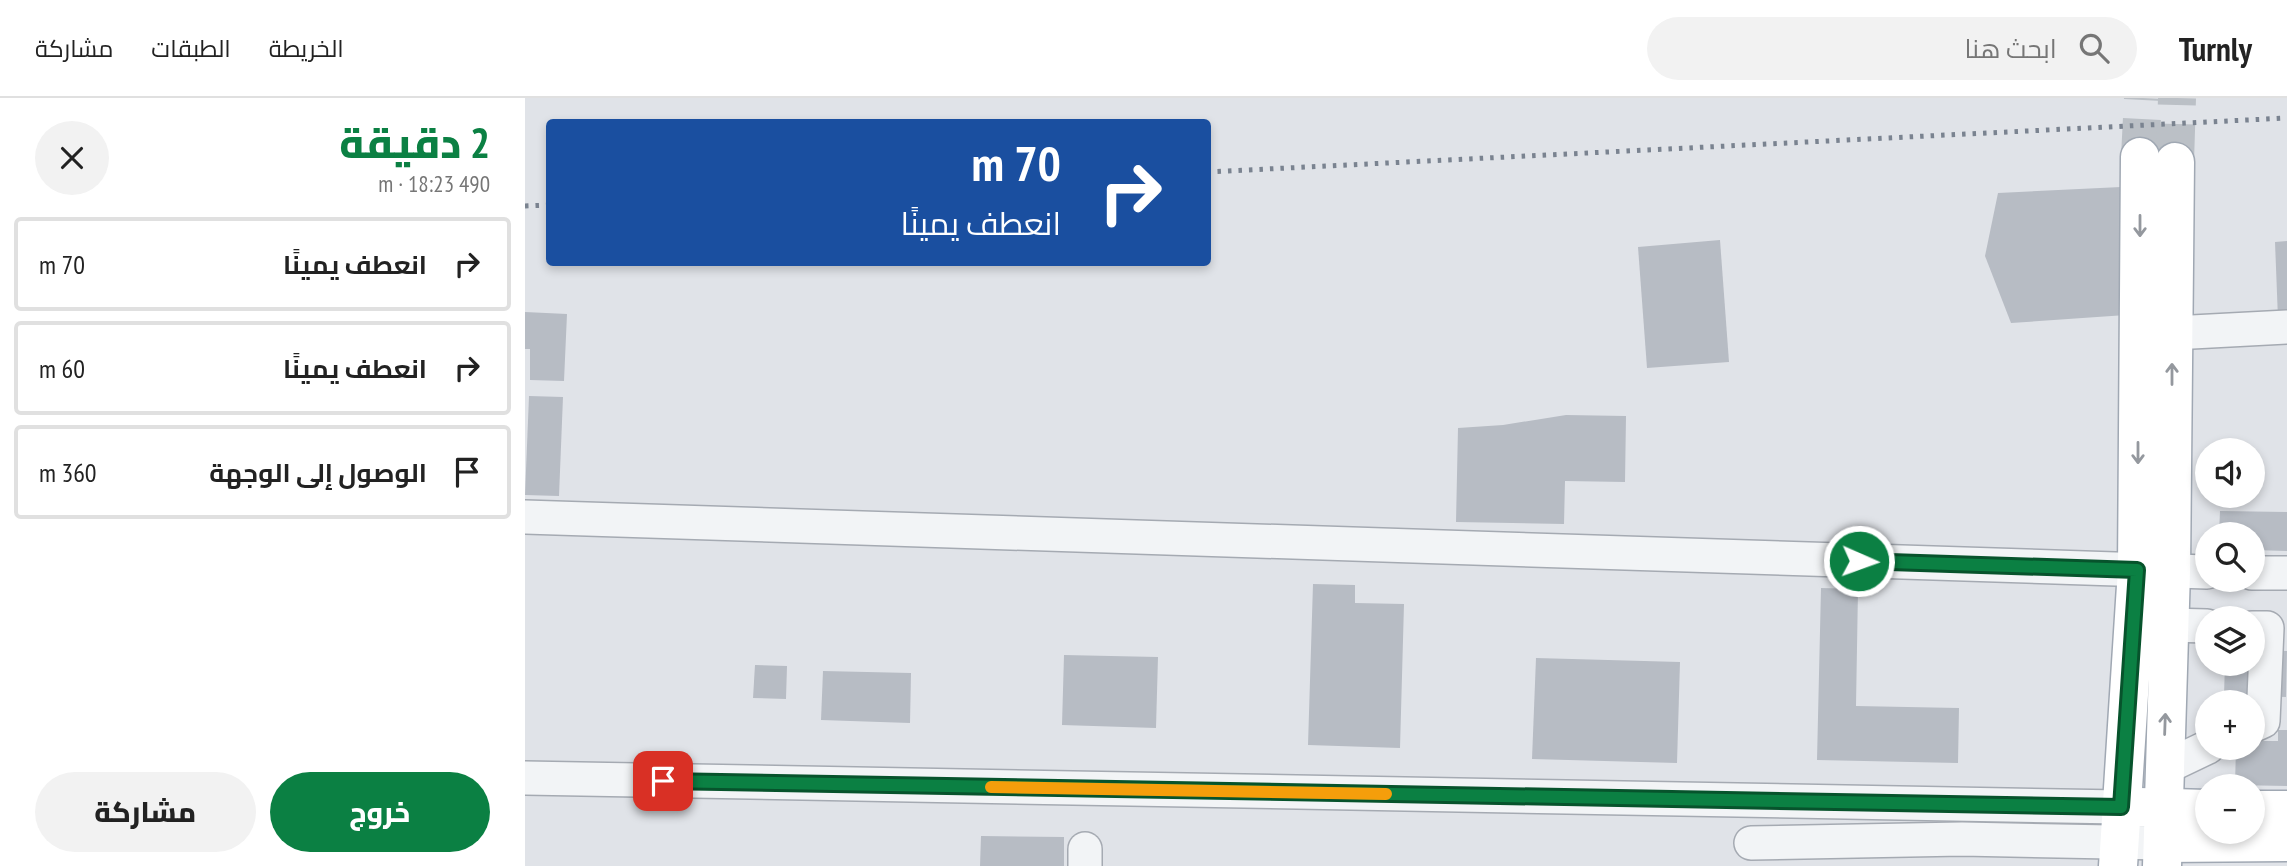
<!DOCTYPE html>
<html lang="ar">
<head>
<meta charset="utf-8">
<style>
  body { margin:0; font-family:"PT Sans Narrow",Cairo,sans-serif; background:#f2f2f2; color:#222; direction:rtl; height:100vh; display:flex; flex-direction:column; font-size:26px; white-space:nowrap }
  * { box-sizing:border-box; margin:0 }
  p { font-size:23px; color:#767676 }
  .icon { flex:none; width:38px; height:38px; fill:none; stroke:currentColor; stroke-width:2; stroke-linecap:round; stroke-linejoin:round }
  .map { position:relative; flex:1; overflow:hidden; direction:ltr }
  .panel { display:flex; flex-direction:column; background:#fff; width:525px }
  .panel>* { flex:none }
  .banner { position:absolute; left:21px; top:21px; width:665px; height:147px; border-radius:7px; box-shadow:0 4px 10px #0003; direction:rtl; background:#1a4fa0; color:#fff; overflow:hidden }
  .buttons { position:absolute; left:1670px; top:340px; display:grid; gap:14px }
  .buttons a { display:grid; place-items:center; width:70px; height:70px; border-radius:50%; background:#fff; box-shadow:0 4px 10px #0003; font-size:35px }
  .pin { position:absolute; display:grid; place-items:center; width:60px; height:60px; color:#fff; margin:-30px; border-radius:14px; box-shadow:0 4px 10px #0006 }
  .me { position:absolute; width:77px; margin:-38px; rotate:92deg; stroke-linejoin:round; filter:drop-shadow(0 0 5px #0008) }
  .turn { display:flex; align-items:center; gap:24px; height:147px; padding:0 35px; font-size:32px }
  .turn .icon { width:91px; height:91px; stroke-width:2.5 }
  .turn b { display:block; font-size:49px; line-height:60px }
  .round { display:grid; place-items:center; flex:none; width:74px; height:74px; border-radius:37px; background:#f2f2f2 }
  .head { display:flex; align-items:center; justify-content:space-between; height:119px; padding:0 35px }
  h1 { font-size:42px; font-weight:800; line-height:52px; color:#0b8043 }
  .action { display:flex; gap:14px; margin-top:auto; padding:14px 35px }
  .action a { flex:1; height:80px; border-radius:42px; background:#0b8043; color:#fff; font-size:28px; font-weight:800; line-height:80px; text-align:center }
  .action a+a { background:#f2f2f2; color:#222 }
  ul { padding:0; list-style:none }
  li { display:flex; align-items:center; gap:21px; height:94px; margin:0 14px 10px; padding:0 21px; border:4px solid #e0e0e0; border-radius:7px }
  li div { flex:1 }
  li b { display:block; font-size:26px }
  li em { font-style:normal }
  header { display:flex; align-items:center; gap:42px; box-sizing:border-box; height:98px; padding:0 35px; background:#fff; border-bottom:2px solid #e0e0e0 }
  header strong { font-size:33px }
  nav { display:flex; gap:38px; margin-inline-start:auto; font-size:24px }
  .search { width:490px; height:63px; background:#f2f2f2; display:flex; align-items:center; gap:18px; box-sizing:border-box; padding:0 24px; border-radius:38px; color:#767676; font-size:26px }
  main { display:flex; flex:1; min-height:0 }
  .map>svg:first-child { display:block }
  .building { fill:#b7bcc4 }
  .lines { fill:none; stroke-linecap:round; stroke-linejoin:round }
  .major-tunnel { stroke:#bbc0c6; stroke-width:38; stroke-dasharray:38 19; stroke-linecap:butt }
  .minor-casing { stroke:#a5aab2; stroke-width:36 }
  .major-casing { stroke:#a0a8b3; stroke-width:41 }
  .minor { stroke:#f2f4f6; stroke-width:33 }
  .major { stroke:#fff; stroke-width:38 }
  .rail { stroke:#7a8390; stroke-width:5; stroke-dasharray:3.5 7; stroke-linecap:butt }
  .oneway { stroke:#94989e }
  .route-casing { stroke:#07532c; stroke-width:18 }
  .route { stroke:#0b8043; stroke-width:12 }
  .slow { stroke:#f59e0b; stroke-width:12 }
</style>
</head>
<body>
<header>
<strong>Turnly</strong>
<div class="search"><svg class="icon" aria-label="search" viewBox="0 0 24 24"><circle cx="10" cy="10" r="6"/><path d="M15 15l6 6"/></svg>ابحث هنا</div>
<nav><a>الخريطة</a><a>الطبقات</a><a>مشاركة</a></nav>
</header>
<main>
<div class="map">
<svg width="1762" height="768" viewBox="0 0 1762 768">
  <rect width="100%" height="100%" fill="#e0e3e8"/>
  <g class="building">
    <path d="M1596,89l5,128 -115,8 -26,-67 13,-63z"/>
    <path d="M1195,142l9,122 -82,6 -9,-121z"/>
    <path d="M1762,143v77l-9,1 -3,-77z"/>
    <path d="M0,214l42,2 -3,67 -34,-1v-31h-5z"/>
    <path d="M4,298l34,1 -4,99 -34,-1z"/>
    <path d="M1041,317l60,1 -1,66 -60,-1 -1,43 -108,-2 2,-94 45,-3z"/>
    <path d="M1695,413l67,1v39l-35,-1v-16h-33z"/>
    <path d="M788,486l42,1v18l49,1 -4,144 -92,-3z"/>
    <path d="M1296,490l37,1 -2,117 103,2 -1,55 -141,-3z"/>
    <path d="M1727,552l35,1 -1,46 -62,-2 1,-32h27z"/>
    <path d="M539,557l94,2 -2,71 -94,-3z"/>
    <path d="M1011,560l144,4 -3,101 -145,-4z"/>
    <path d="M230,567l32,1 -1,33 -33,-1z"/>
    <path d="M298,573l88,2 -1,50 -89,-3z"/>
    <path d="M1753,632h9v56l-52,-1 1,-38h16v-6h26z"/>
    <path d="M456,738l83,1v29h-84z"/>
  </g>
  <g class="lines">
    <g class="major-tunnel">
      <path d="M1615,59l3,-59"/>
      <path d="M1650,64l2,-64"/>
    </g>
    <g class="minor-casing">
      <g id="minor">
        <path d="M1648,235l114,-6"/>
        <path d="M0,419l1682,55"/>
        <path d="M1727,475h35"/>
        <path d="M1644,527l38,1"/>
        <path d="M1727,530h15l-4,93 -11,5"/>
        <path d="M1639,670l44,-21"/>
        <path d="M0,680l1596,29"/>
        <path d="M1226,745l211,-4 201,4"/>
        <path d="M560,768v-17"/>
      </g>
    </g>
    <g class="major-casing">
      <g id="major">
        <path d="M1614,709l68,2"/>
        <path d="M1727,712h35"/>
        <path d="M1638,745l124,-1"/>
        <path d="M1593,768l19,-296 3,-413"/>
        <path d="M1637,768l9,-295 4,-409"/>
      </g>
    </g>
    <use href="#minor" class="minor"/>
    <use href="#major" class="major"/>
    <g class="rail">
      <path d="M682,74l1080,-54"/>
      <path d="M0,108l24,-1"/>
    </g>
  </g>
  <defs><path id="oneway-shaft" d="M-6 0H5M1.5-3L5.5 0L1.5 3" fill="none" stroke-width="1.6" stroke-linecap="round" stroke-linejoin="round" transform="scale(1.75)"/></defs>
  <g class="oneway">
    <use href="#oneway-shaft" transform="translate(1615 128) rotate(90)"/>
    <use href="#oneway-shaft" transform="translate(1647 276) rotate(-90)"/>
    <use href="#oneway-shaft" transform="translate(1613 355) rotate(90)"/>
    <use href="#oneway-shaft" transform="translate(1640 626) rotate(-88)"/>
  </g>
  <g class="lines">
    <g class="route-casing">
      <path id="route" d="M138,683l1458,26 16,-237 -278,-9"/>
    </g>
    <use href="#route" class="route"/>
    <path class="slow" d="M466,689l395,7"/>
  </g>
</svg>
<div class="buttons">
<a><svg class="icon" aria-label="sound" viewBox="0 0 24 24"><path d="M4 9h4l5-4v14l-5-4H4zM17 9q2 3 0 6"/></svg></a>
<a><svg class="icon" aria-label="search" viewBox="0 0 24 24"><circle cx="10" cy="10" r="6"/><path d="M15 15l6 6"/></svg></a>
<a><svg class="icon" aria-label="layers" viewBox="0 0 24 24"><path d="M12 4l9 5-9 5-9-5zM3 14l9 5 9-5"/></svg></a>
<a>+</a>
<a>−</a>
</div>
<div class="pin" style="left:138px;top:683px;background:#d93025"><svg class="icon" aria-label="arrive" viewBox="0 0 24 24"><path d="M6 21V4h12l-3 4 3 4H6"/></svg></div>
<svg class="me" style="left:1334px;top:463px" viewBox="-20 -20 40 40"><circle r="17" fill="#0b8043" stroke="#fff" stroke-width="3"/><path d="M0-11L8 9 0 5-8 9z" fill="#fff"/></svg>
<div class="banner">
<div class="turn"><svg class="icon" aria-label="right" viewBox="0 0 24 24"><path d="M7 20v-9h11M14 6l5 5-5 5"/></svg><div><b>70 m</b>انعطف يمينًا</div></div>
</div>
</div>
<section class="panel">
<div class="head"><div><h1>2 دقيقة</h1><p>490 m · 18:23</p></div><a class="round"><svg class="icon" aria-label="close" viewBox="0 0 24 24"><path d="M6 6l12 12M18 6L6 18"/></svg></a></div>
<ul>
<li><svg class="icon" aria-label="right" viewBox="0 0 24 24"><path d="M7 20v-9h11M14 6l5 5-5 5"/></svg><div><b>انعطف يمينًا</b></div><em>70 m</em></li>
<li><svg class="icon" aria-label="right" viewBox="0 0 24 24"><path d="M7 20v-9h11M14 6l5 5-5 5"/></svg><div><b>انعطف يمينًا</b></div><em>60 m</em></li>
<li><svg class="icon" aria-label="arrive" viewBox="0 0 24 24"><path d="M6 21V4h12l-3 4 3 4H6"/></svg><div><b>الوصول إلى الوجهة</b></div><em>360 m</em></li>
</ul>
<div class="action"><a>خروج</a><a>مشاركة</a></div>
</section>
</main>
</body>
</html>
